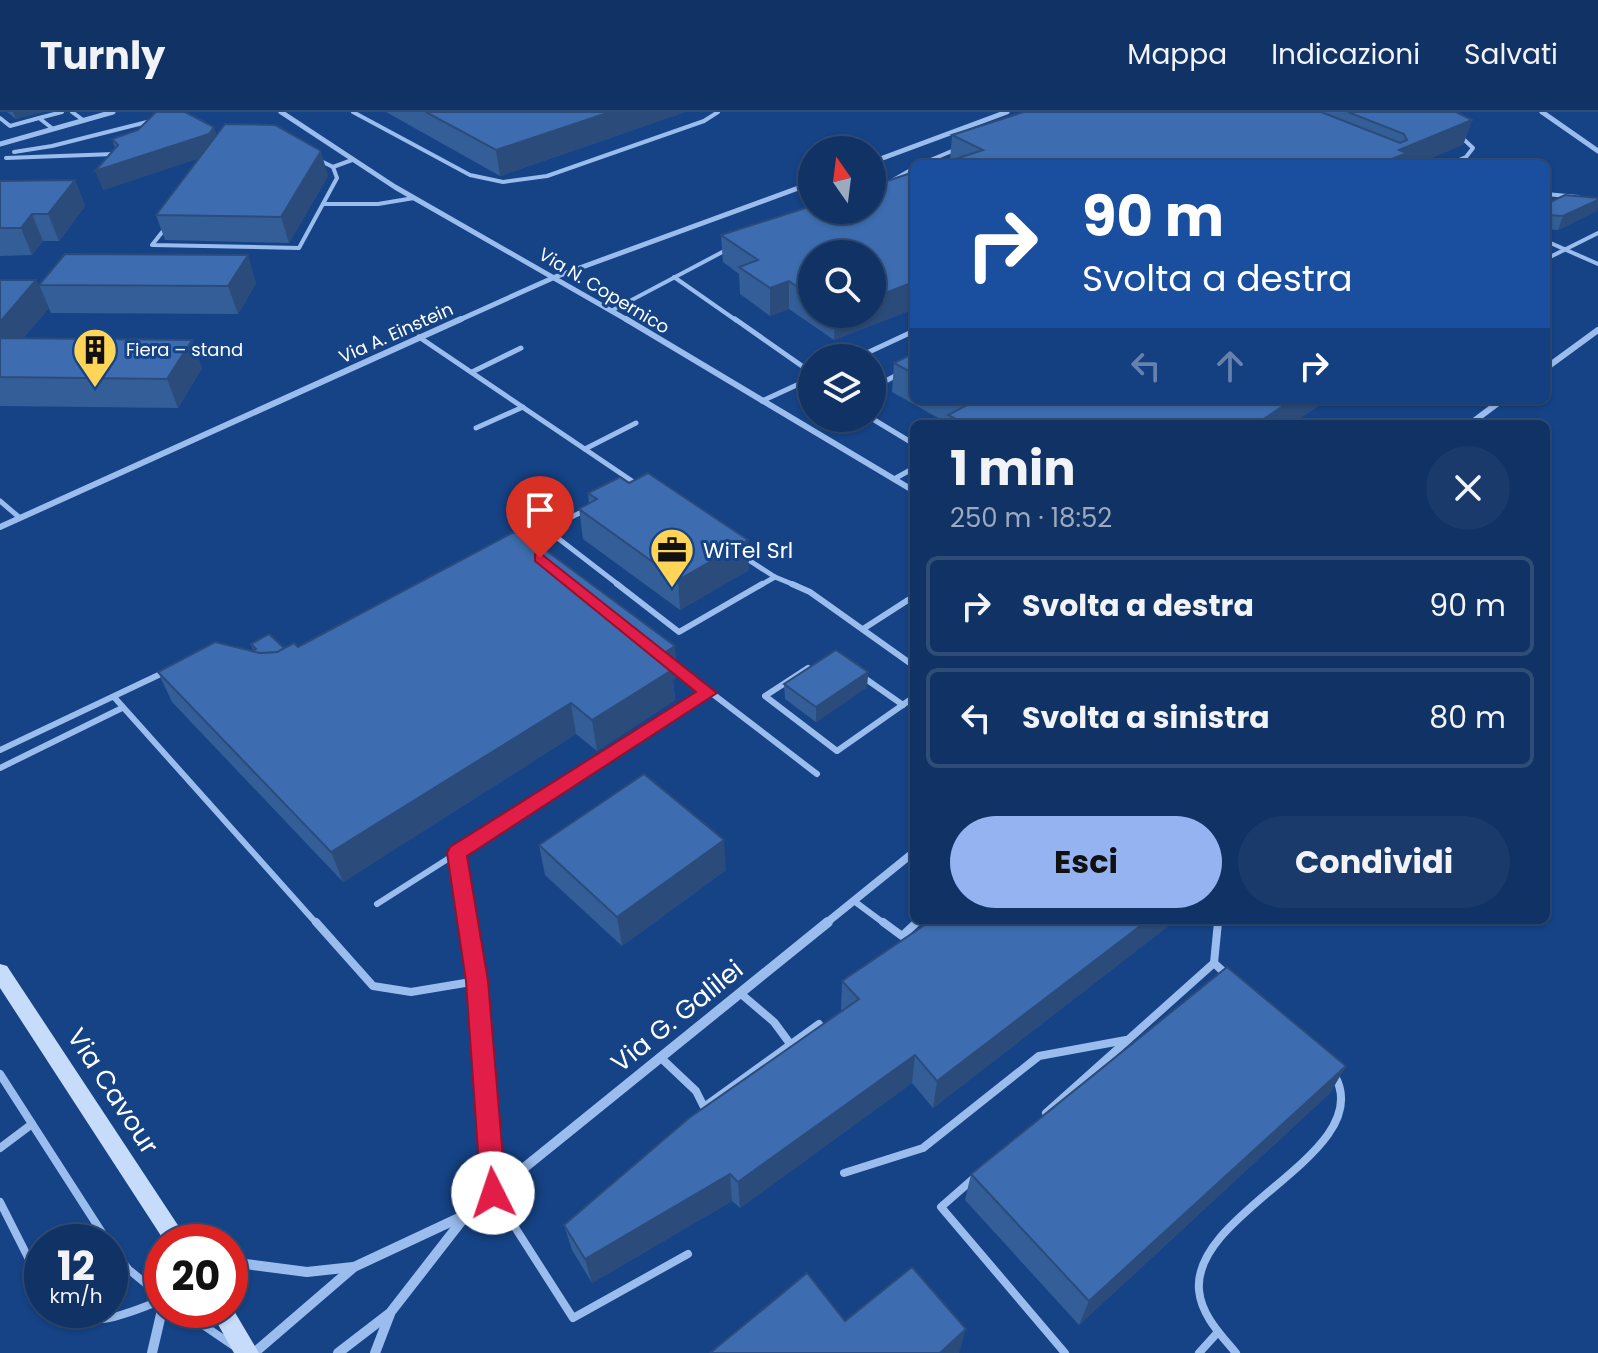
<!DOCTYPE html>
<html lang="it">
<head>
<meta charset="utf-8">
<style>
  body { margin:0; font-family:Poppins,sans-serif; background:#193a6a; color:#f1f3f6; height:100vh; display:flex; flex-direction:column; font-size:30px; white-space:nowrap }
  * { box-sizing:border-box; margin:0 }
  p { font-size:26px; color:#9caabf }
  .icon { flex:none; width:44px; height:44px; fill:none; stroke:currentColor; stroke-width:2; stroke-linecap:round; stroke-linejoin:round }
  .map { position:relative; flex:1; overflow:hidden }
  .sheet { position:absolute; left:910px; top:308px; width:640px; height:504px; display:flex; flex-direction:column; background:#103264; border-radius:12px; box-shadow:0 2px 6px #0004,0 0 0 2px #304d78 }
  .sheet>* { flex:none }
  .guide { position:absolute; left:910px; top:48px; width:640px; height:244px; border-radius:12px; box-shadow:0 2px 6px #0004,0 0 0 2px #304d78; background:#1a4fa0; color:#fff; overflow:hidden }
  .needle { width:52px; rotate:346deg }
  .fabs { position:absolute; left:798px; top:24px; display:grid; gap:16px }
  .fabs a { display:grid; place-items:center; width:88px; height:88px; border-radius:50%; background:#103264; box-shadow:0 2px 6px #0004,0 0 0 2px #304d78; font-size:40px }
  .speed { position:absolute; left:24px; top:1112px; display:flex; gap:16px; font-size:40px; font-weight:700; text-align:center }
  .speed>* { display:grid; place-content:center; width:104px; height:104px; border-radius:50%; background:#103264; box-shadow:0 2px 6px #0004,0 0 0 2px #304d78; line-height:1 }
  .speed small { font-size:20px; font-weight:400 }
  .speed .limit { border:12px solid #d22; background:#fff; color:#111 }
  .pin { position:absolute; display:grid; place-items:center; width:68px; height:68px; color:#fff; margin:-82px -34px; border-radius:50% 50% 50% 0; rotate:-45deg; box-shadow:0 0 8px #0007 }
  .pin .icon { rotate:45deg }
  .me { position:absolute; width:88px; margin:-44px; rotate:356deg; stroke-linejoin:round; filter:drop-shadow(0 0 6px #0008) }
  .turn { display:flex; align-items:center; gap:28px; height:168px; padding:0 40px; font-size:36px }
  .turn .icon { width:104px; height:104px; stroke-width:2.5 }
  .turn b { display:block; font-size:56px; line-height:68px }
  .lanes { display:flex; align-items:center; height:76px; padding:0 40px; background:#0003; justify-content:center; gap:40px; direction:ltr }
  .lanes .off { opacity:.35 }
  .round { display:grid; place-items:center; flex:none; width:84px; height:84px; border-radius:42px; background:#193a6a }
  .overview { display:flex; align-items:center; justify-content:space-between; height:136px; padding:0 40px }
  h1 { font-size:48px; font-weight:700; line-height:60px }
  .primary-button { display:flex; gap:16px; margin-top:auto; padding:16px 40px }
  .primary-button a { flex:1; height:92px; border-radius:48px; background:#95b2f1; color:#111; font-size:32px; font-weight:700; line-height:92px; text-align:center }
  .primary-button a+a { background:#193a6a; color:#f1f3f6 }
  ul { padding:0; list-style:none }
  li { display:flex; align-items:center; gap:24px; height:100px; margin:0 16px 12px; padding:0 24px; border:4px solid #304d78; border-radius:12px }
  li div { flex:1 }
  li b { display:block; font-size:30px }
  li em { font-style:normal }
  header { display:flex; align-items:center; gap:48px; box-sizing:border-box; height:112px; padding:0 40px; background:#103264; border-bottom:2px solid #304d78 }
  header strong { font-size:38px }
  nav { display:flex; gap:44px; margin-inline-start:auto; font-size:28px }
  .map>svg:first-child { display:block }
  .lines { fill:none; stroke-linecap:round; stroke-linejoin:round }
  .lane-far3 { stroke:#9abdee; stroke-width:4 }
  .lane-far2 { stroke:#9abdee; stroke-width:5 }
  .lane-far1 { stroke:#9abdee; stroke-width:6 }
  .lane { stroke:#9abdee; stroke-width:8 }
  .street-far3 { stroke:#9abdee; stroke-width:5 }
  .street-far2 { stroke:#9abdee; stroke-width:6 }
  .street-far1 { stroke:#9abdee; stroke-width:8 }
  .street { stroke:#9abdee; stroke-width:10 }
  .secondary { fill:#c7dcfa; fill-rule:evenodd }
  .wall { fill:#345e97; fill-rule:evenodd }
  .shaded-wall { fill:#2b4c7b }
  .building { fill:#3d6db0; stroke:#2b4c7b; stroke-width:2 }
  .route { fill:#e11d48; stroke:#92132f; stroke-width:2 }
  .labels { text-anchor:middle; stroke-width:6; stroke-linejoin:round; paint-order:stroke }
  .far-street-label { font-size:18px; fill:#fff; stroke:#154386 }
  .far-poi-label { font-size:18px; fill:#fff; stroke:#154386; text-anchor:start }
  .poi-label { font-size:22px; fill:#fff; stroke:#154386; text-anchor:start }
  .near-street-label { font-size:26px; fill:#fff; stroke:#154386 }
</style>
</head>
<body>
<header>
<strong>Turnly</strong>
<nav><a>Mappa</a><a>Indicazioni</a><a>Salvati</a></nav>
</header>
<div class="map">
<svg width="1598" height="1241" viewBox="0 0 1598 1241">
  <rect width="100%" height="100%" fill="#154386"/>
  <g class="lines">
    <g class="lane-far3">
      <path d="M72,0l11,8"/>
      <path d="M353,0l117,63 33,7 44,-6 157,-55 14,-9"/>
      <path d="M0,6l10,8 29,-8 14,11"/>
      <path d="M39,6l23,-6"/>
      <path d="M14,40l38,-6 99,-25"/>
      <path d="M6,46l108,-4"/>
      <path d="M319,48l14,7 19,-7"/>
      <path d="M921,52l38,-16"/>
      <path d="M1450,52l16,-7 7,-9 -14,-13"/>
      <path d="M890,70l24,-14"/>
      <path d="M1546,82l32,3"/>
      <path d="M323,92h55l36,-6"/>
      <path d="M167,114l-15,19 147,3 38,-70 -4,-11"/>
      <path d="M1546,129l52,23"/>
      <path d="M1546,147l52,-26"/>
      <path d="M674,165l63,44"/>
      <path d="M611,199l117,-62"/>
    </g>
    <g class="lane-far2">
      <path d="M735,207l77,54"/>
      <path d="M419,225l219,148"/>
      <path d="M856,246l58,-27"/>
      <path d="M472,260l49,-24"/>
      <path d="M872,276l25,-13"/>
      <path d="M762,289l50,-23"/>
      <path d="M871,306l43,26"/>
      <path d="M476,316l47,-21"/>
      <path d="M585,337l51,-26"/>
      <path d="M894,367l20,-11"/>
      <path d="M0,389l20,17"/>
      <path d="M584,399l-38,18 74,57"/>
      <path d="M744,445l31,20 22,9"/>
      <path d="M759,474l16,-9"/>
    </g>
    <g class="lane-far1">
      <path d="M617,472l62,48 83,-48"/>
      <path d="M792,472l18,8 104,74"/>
      <path d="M863,517l45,-29"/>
      <path d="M671,550l146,112"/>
      <path d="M808,556l-43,28 72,55 77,-54"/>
      <path d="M863,565l40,28"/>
      <path d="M114,585l203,227"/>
      <path d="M0,638l167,-79"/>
      <path d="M0,656l122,-60"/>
      <path d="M457,741l11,71"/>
      <path d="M854,789l31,23"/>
      <path d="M377,792l331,-211"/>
      <path d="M915,812l4,-4"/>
      <path d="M1218,812v-4"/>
    </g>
    <g class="lane">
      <path d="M316,810l57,64 38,6 66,-11"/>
      <path d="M468,810l9,59 16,212 80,125 115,-64"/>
      <path d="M883,810l19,14 15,-14"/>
      <path d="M1218,810l-4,41 14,13"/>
      <path d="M740,881l34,29 17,23"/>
      <path d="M660,945l36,34 8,16 115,-83"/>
      <path d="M0,962l108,168"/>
      <path d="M1046,1001l168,-150"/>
      <path d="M0,1036l32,-24"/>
      <path d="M844,1061l79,-25 116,-92 87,-16"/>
      <path d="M973,1067l-32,28 124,146"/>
      <path d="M0,1090l42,83"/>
      <path d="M110,1133l18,24 34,28"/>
      <path d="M59,1198c34,21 69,3 103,-10"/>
      <path d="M181,1198l63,43"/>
      <path d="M1199,1241l19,-21"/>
      <path d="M1236,1241c-15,-18 -35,-38 -37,-63 -7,-79 178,-137 136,-214"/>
    </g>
    <g class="street-far3">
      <path d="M281,0l114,75 234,134"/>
      <path d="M1542,0l56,39"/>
      <path d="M0,32l113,-32"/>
      <path d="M872,50l135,-50"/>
      <path d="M457,209l98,-44 257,-94"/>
    </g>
    <g class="street-far2">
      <path d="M626,207l288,172"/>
      <path d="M1546,256l52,-38"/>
      <path d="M1470,312l32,-24"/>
      <path d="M0,415l461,-208"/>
    </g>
    <path class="street-far1" d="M825,812l89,-72"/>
    <g class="street">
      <path d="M230,1150l77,10 46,-5"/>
      <path d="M152,1241l10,-43"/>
      <path d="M254,1241l100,-86 109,-51"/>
      <path d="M338,1241l52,-40 77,-99 361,-292"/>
      <path d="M375,1241l15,-39"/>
    </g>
    <g class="secondary">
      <path d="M0,852l7,2 182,276h-24l-165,-254z"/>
      <path d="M230,1192l29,49h-25l-24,-43h20z"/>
    </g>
  </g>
  <g class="wall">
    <path d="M7,0h35l-26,7z"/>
    <path d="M386,0h299l-185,64z"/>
    <path d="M1024,0h432l16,8 -9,25 -513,15 2,-25z"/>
    <path d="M217,23l111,41 -39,67 -124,-3 -9,-25 43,-57 -96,32 12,-42 -3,-9z"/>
    <path d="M914,60v137l-80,31 -45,-31 -19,7 -30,-22 -1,-20 -16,-12 -2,-27zM812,142l60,60h-60z"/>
    <path d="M75,68l10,26 -26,35h-16l-11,14 -32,1v-75z"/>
    <path d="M1598,86v8l-2,5 -38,19 -12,-1v-25z"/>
    <path d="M0,168h36l13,28 -26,30 179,30 -24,40 -178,-2z"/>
    <path d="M256,171l-18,31 -187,-1 -12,-28z"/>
    <path d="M914,241v47h413l-36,24h-344v-1l-55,-31 2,-29z"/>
    <path d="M588,381l161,77 -69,40 -97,-71 -4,-30 10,-6z"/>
    <path d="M251,532l33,4 14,-1 380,29 -5,4 2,20 -78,51 -21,-17 -233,148 -171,-180 -14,-30 95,-22z"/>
    <path d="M868,560l-1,15 -51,35 -31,-23 -1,-15z"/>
    <path d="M539,733l187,25 -104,76 -77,-71z"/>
    <path d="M932,808h244l-243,188 -21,-25 -172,125 -8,-7 -140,82 -20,-33 -8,-25 278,-214 -1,-1 1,-29z"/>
    <path d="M1346,954l-16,27 -251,232 -114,-125 6,-26z"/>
  </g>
  <g class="shaded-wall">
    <path d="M13,0h29l-26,7z"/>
    <path d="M610,0h75l-185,64 -4,-26z"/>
    <path d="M1472,8l-9,25 -45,19h-39l20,-14z"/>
    <path d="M214,15l6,19 -5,7 -112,37 -8,-19z"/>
    <path d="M321,39l7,25 -39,67 -8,-26z"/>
    <path d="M75,68l10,26 -26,35 -11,-27z"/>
    <path d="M1598,88v6l-2,5 -38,19 5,-14z"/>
    <path d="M32,102l11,27 -11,14 -11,-27z"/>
    <path d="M248,143l8,28 -18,31 -10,-28z"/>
    <path d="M36,168l13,28 -49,58v-44z"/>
    <path d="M789,169v28l-19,7v-28z"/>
    <path d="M914,170v27l-80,31 1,-26h37v-16z"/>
    <path d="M192,228l10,28 -24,40 -11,-29z"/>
    <path d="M1292,288h35l-36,24h-35z"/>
    <path d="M748,428l1,30 -69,40 -2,-30z"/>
    <path d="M675,534l3,30 -5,4 2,20 -78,51 -5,-31 64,-62z"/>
    <path d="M868,560l-1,15 -51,35v-15z"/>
    <path d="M571,591l5,31 -233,148 -12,-30z"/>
    <path d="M724,728l2,30 -104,76 -5,-29z"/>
    <path d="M1148,808h28l-243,188 4,-27z"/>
    <path d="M915,943l-3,28 -172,125 -2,-26z"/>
    <path d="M1346,954l-16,27 -251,232 10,-24z"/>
    <path d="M730,1062l2,27 -140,82 -7,-24z"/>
    <path d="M966,1217l-7,24h-19z"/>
  </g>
  <g class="building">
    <path d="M156,0h29l29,15 -5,7 -114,37 23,-26 -6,-6 26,-9z"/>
    <path d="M426,0h184l-114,38z"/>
    <path d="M1024,0h297l79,31 7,-3 -3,-6 -56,-22h108l16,8 -73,30 8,3 -28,11h-439l43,-14 -31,-15z"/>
    <path d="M225,12l50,1 46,26 -40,66 -125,-2z"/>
    <path d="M914,60v110l-42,16v-44h-60v43l-23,-16 -19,7 -31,-21 19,-7 -37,-25 91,-29v4h60v-24z"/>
    <path d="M75,68l-27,34h-16l-11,14h-21v-47z"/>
    <path d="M1565,83l33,3v2l-35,16 -17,-1v-11z"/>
    <path d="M65,142l183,1 -20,31 -189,-1z"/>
    <path d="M0,168h36l-36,42z"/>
    <path d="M0,226l192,2 -25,39 -167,-2z"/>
    <path d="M914,241v21l-20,-11z"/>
    <path d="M962,288h330l-36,24h-291l-17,-9 21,-11z"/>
    <path d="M648,361l100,67 -70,40 -99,-71 18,-10 -9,-6 32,-16 9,6z"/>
    <path d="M521,420l154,114 -19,12 16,12 -80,50 -21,-17 -240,149 -173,-180 57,-30 45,11 17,-1 17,-9 4,4 214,-114z"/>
    <path d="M269,522l15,14 -7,4 -17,1 -8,-2 4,-2 -5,-5z"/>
    <path d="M836,538l32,22 -52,35 -32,-23z"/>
    <path d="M644,662l80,66 -107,77 -78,-72z"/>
    <path d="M932,808h216l-211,161 -22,-26 -177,127 -8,-8 -145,85 -21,-34 125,-107 170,-119 -17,-18z"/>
    <path d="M1227,855l119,99 -257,235 -118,-127z"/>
    <path d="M912,1155l54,62 -26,24h-230l97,-80 38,48z"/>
  </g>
  <path class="route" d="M540,441l177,140 -250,163 21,125 18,212 -4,8 -9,4 -8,-4 -4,-8 -15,-212 -19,-128 3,-6 246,-155 -161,-131v-7z"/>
  <defs>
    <g id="building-pin" transform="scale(2.3)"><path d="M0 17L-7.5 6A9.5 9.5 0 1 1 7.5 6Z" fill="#ffd457" stroke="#154386"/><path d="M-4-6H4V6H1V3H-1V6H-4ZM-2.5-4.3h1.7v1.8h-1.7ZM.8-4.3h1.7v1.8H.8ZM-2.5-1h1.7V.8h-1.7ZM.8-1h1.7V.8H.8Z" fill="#111"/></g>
    <g id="office-pin" transform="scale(2.3)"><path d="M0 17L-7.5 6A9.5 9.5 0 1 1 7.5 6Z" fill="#ffd457" stroke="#154386"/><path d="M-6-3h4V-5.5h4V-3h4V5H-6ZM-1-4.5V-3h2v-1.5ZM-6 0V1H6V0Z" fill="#111"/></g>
  </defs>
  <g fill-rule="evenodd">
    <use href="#building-pin" x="95" y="238"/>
    <use href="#office-pin" x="672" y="438"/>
  </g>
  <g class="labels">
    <g class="far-street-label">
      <text transform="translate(604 179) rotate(31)" y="6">Via N. Copernico</text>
      <text transform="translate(396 221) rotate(-24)" y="6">Via A. Einstein</text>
    </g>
    <g class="far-poi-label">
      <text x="126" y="244">Fiera – stand</text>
    </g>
    <g class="poi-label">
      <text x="703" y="446">WiTel Srl</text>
    </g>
    <g class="near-street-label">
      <text transform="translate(677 904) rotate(-39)" y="9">Via G. Galilei</text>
      <text transform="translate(113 979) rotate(57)" y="9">Via Cavour</text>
    </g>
  </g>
</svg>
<div class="fabs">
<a><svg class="needle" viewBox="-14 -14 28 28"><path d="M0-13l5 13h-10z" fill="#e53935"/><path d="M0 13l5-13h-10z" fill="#9caabf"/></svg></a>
<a><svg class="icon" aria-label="search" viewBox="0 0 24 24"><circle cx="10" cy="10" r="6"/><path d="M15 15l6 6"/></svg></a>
<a><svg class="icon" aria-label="layers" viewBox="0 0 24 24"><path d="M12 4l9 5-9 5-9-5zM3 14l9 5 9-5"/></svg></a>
</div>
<div class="speed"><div>12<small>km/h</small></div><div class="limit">20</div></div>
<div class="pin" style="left:540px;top:446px;background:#d93025"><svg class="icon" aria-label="arrive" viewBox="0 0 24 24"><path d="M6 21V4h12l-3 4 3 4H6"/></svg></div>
<svg class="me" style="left:493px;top:1081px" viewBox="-20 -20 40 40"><circle r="19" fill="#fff"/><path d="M0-13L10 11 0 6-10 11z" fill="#e11d48"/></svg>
<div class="guide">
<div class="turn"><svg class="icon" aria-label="right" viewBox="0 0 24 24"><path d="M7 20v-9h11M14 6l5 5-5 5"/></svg><div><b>90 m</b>Svolta a destra</div></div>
<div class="lanes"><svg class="icon off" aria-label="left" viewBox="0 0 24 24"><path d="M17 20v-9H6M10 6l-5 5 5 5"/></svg><svg class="icon off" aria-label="ahead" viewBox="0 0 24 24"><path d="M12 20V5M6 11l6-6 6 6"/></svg><svg class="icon" aria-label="right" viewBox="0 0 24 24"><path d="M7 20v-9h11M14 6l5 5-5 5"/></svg></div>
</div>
<section class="sheet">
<div class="overview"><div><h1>1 min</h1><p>250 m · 18:52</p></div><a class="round"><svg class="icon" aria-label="close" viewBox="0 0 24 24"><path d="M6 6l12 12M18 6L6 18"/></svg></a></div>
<ul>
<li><svg class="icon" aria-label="right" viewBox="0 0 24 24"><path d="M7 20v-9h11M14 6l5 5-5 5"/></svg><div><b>Svolta a destra</b></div><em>90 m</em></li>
<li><svg class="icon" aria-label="left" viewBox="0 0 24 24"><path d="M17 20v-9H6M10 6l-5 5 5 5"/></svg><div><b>Svolta a sinistra</b></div><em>80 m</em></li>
</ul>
<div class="primary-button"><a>Esci</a><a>Condividi</a></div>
</section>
</div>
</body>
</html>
